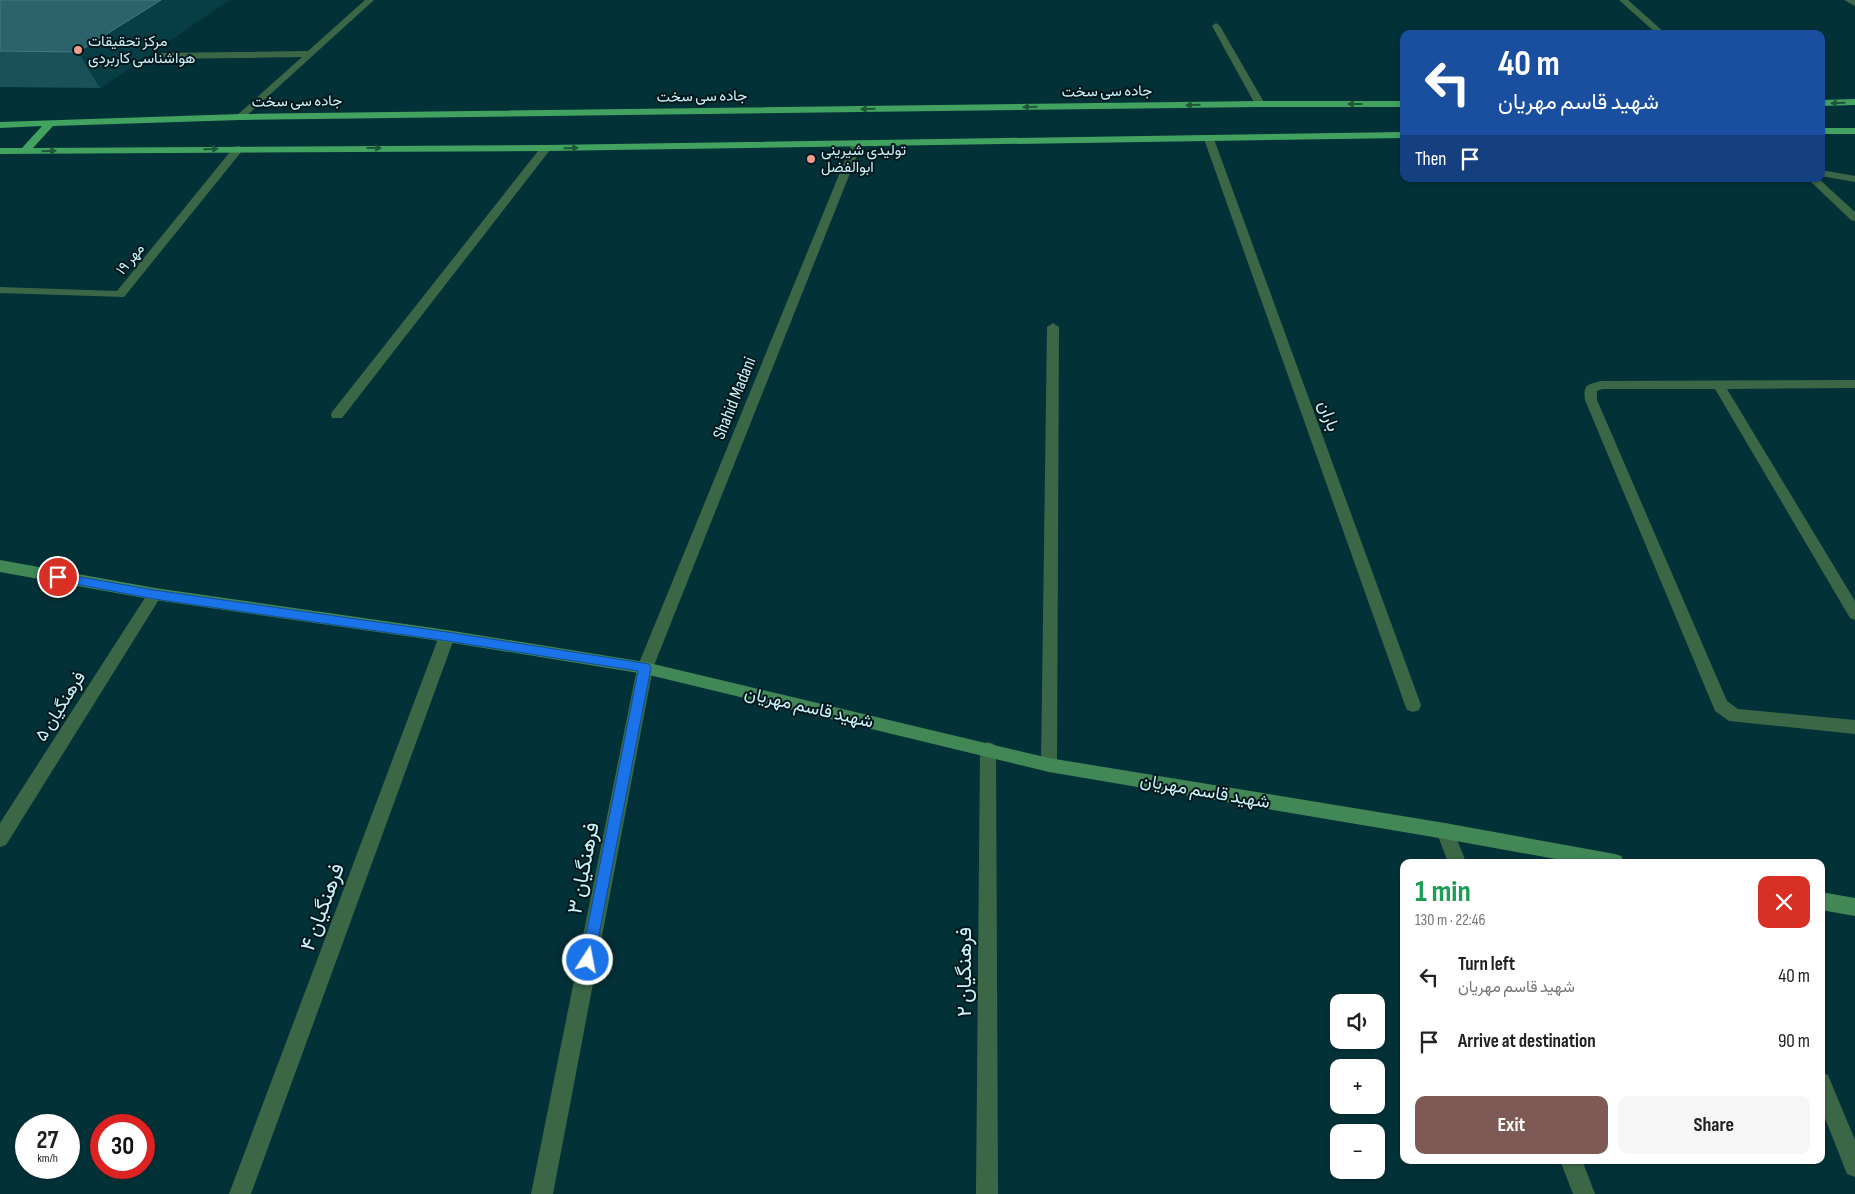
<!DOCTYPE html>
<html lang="en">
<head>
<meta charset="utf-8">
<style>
  body { margin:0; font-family:"Sofia Sans Condensed",Vazirmatn,sans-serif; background:#f6f6f6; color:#202124; height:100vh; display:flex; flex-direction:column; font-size:19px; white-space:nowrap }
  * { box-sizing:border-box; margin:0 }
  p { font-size:16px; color:#757577 }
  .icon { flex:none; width:28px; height:28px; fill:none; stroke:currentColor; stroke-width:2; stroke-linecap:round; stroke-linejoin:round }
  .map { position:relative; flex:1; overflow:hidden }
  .sheet { position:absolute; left:1400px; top:859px; width:425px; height:305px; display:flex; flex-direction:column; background:#fff; border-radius:10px; box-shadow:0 1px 4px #0004 }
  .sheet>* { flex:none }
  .banner { position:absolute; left:1400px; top:30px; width:425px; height:152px; border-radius:10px; box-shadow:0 1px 4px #0004; background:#1a4fa0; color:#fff; overflow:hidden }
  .fabs { position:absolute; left:1330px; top:994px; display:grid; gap:10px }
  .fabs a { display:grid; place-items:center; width:55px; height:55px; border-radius:10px; background:#fff; box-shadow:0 1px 4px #0004; font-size:25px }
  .speed { position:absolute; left:15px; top:1114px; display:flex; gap:10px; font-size:25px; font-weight:700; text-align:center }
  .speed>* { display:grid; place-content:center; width:65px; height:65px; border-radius:50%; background:#fff; box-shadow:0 1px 4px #0004; line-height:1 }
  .speed small { font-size:12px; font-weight:400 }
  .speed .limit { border:8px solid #d22; background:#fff; color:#111 }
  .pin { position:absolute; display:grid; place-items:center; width:42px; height:42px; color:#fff; margin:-21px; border:2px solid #fff; border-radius:50%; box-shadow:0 1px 5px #0007 }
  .me { position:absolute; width:55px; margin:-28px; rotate:11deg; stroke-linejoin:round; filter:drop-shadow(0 0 4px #0008) }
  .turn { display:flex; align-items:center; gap:18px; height:105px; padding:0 15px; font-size:22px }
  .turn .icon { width:65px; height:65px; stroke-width:2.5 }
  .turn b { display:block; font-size:35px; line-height:42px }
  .then { display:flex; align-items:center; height:48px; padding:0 15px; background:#0003; gap:10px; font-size:19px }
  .round { display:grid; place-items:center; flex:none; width:52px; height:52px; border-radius:10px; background:#f6f6f6 }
  .head { display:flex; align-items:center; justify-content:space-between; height:85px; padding:0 15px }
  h1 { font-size:30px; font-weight:700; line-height:38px; color:#1e9e55 }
  .primary-button { display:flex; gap:10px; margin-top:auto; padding:10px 15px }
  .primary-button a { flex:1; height:58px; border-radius:10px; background:#7f5953; color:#fff; font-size:20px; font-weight:700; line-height:58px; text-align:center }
  .primary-button a+a { background:#f6f6f6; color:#202124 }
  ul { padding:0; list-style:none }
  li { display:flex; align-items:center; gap:15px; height:65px; padding:0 15px }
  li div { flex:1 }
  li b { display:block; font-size:19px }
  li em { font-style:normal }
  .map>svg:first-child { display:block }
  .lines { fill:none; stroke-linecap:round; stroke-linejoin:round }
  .street { fill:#3c6747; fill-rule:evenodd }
  .secondary { fill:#418856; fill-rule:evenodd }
  .primary { fill:#42a260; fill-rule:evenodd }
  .wall { fill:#18515a }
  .shaded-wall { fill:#073d45 }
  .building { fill:#2b636b; stroke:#447982 }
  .oneway { fill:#1e563a }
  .route { fill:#1a73e8; stroke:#114b97 }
  .poi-dot { fill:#f49d8d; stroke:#00171b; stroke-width:2 }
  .labels { text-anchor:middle; stroke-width:4; stroke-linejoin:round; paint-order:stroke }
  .far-poi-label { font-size:15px; fill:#cdf3fa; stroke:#00171b; text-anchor:start }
  .far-street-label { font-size:15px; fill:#cdf3fa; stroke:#00171b }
  .street-label { font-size:18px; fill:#cdf3fa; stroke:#00171b }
  .near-street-label { font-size:21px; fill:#cdf3fa; stroke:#00171b }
</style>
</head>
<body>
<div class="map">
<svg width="1855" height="1194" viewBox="0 0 1855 1194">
  <rect width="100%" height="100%" fill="#033138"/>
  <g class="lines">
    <g class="street">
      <path d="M365,0h9l-131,119h-6l-2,-2 67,-60 -143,2 -4,-3 4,-3 149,-2z"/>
      <path d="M1619,0h9l38,34h-9z"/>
      <path d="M1844,0h11v6z"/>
      <path d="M1216,23l4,3 45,78 -2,2h-6l-2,-2 -43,-78z"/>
      <path d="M1209,136l5,3 207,566 -2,5 -6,2 -6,-2 -2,-5 -201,-566z"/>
      <path d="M857,140l5,3 -209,525 -100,526h-22l106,-526 215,-525z"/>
      <path d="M546,145l5,3 -1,2 -208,268h-10l-1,-3 1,-3 210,-266z"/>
      <path d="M238,146l4,1v4l-118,146 -124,-4v-6l117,4 117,-144z"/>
      <path d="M1821,170l34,6v6l-34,-6z"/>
      <path d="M1808,179h11l36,33v9l-4,-1z"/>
      <path d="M1053,323l6,4 -2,438 -2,5 -6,2 -6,-2 -2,-5 6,-438z"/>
      <path d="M1855,380v8l-128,1 128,212v19l-5,-2 -135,-229h-113l-5,2v9l130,301 11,8 117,11v14l-126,-13 -14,-10 -2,-5 -128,-306c-2,-16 2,-15 16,-19z"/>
      <path d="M155,588l5,2 2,4 -2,4 -154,247 -6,2v-24l150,-233z"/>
      <path d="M447,630l5,2 3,4 -204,558h-22l210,-558 3,-4z"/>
      <path d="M988,742l6,2 2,5 2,445h-22l4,-445 2,-5z"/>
      <path d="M1445,823l6,2 15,37h-18l-12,-31 3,-6z"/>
      <path d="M1821,1072l7,3 27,65v37l-8,-3 -26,-66z"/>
      <path d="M1560,1160h22l13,34h-22z"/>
    </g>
    <g class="secondary">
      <path d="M0,560l155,28 292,42 198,32 404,96 396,65 170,31 6,2 3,6h-52l-127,-23 -396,-67 -404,-98 -198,-32 -292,-42 -155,-28z"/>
      <path d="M1821,892l34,6v18l-34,-6z"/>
    </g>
    <g class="primary">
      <path d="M1855,99v6l-34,1v-6z"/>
      <path d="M1260,101h144v6h-144l-1020,13 -187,6 -20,22 513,-3 858,-13v6l-858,13 -546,3v-6h22l20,-22 -42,2v-6l240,-8z"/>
      <rect x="1821" y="128" width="34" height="6"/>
    </g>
  </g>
  <path class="wall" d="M0,0h229l-129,88 -100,-1z"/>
  <path class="shaded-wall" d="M161,0h68l-129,88 -22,-36z"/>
  <path class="building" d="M0,0h161l-83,52 -78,-1z"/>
  <defs><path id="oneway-solid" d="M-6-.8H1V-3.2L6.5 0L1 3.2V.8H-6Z" transform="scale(1.25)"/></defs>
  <g class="oneway">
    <use href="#oneway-solid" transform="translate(1838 103) rotate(179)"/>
    <use href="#oneway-solid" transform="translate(1355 104) rotate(-180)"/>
    <use href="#oneway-solid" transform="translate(1193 105) rotate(179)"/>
    <use href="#oneway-solid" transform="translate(1030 107) rotate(179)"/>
    <use href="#oneway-solid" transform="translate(868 109) rotate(179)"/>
    <use href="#oneway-solid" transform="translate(374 148)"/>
    <use href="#oneway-solid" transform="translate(571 148) rotate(-1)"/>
    <use href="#oneway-solid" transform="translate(211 149) rotate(-1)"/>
    <use href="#oneway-solid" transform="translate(49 151) rotate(-1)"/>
  </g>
  <path class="route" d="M58,573l96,17 293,42 202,32 2,4 -58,297 -5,2 -5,-2 -2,-5 57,-289 -191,-30 -293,-42 -100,-19 -2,-3 2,-3z"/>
  <g class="poi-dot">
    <circle cx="78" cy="50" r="5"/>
    <circle cx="811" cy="159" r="5"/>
  </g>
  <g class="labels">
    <g class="far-poi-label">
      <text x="88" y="46">مرکز تحقیقات<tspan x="88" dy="17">هواشناسی کاربردی</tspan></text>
      <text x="821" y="155">تولیدی شیرینی<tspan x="821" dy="17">ابوالفضل</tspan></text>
    </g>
    <g class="far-street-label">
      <text transform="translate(1107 91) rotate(-1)" y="5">جاده سی سخت</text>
      <text transform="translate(702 96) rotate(-1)" y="5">جاده سی سخت</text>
      <text transform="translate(297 101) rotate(-1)" y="5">جاده سی سخت</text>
      <text transform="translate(130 259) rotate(-51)" y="5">مهر ۱۹</text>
    </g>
    <g class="street-label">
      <text transform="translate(734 398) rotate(-68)" y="6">Shahid Madani</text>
      <text transform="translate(1329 416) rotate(70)" y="6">باران</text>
      <text transform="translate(60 706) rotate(-58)" y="6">فرهنگیان ۵</text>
      <text transform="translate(809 707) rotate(13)" y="6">شهید قاسم مهریان</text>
      <text transform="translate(1205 791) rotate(10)" y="6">شهید قاسم مهریان</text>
    </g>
    <g class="near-street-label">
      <text transform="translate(583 868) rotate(-79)" y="7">فرهنگیان ۳</text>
      <text transform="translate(322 907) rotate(-70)" y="7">فرهنگیان ۴</text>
      <text transform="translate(964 972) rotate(-90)" y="7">فرهنگیان ۲</text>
    </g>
  </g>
</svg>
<div class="fabs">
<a><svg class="icon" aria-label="sound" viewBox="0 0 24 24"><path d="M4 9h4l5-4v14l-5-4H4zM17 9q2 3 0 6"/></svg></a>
<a>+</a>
<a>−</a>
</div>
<div class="speed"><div>27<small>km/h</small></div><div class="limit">30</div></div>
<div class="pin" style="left:58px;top:577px;background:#d93025"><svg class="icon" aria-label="arrive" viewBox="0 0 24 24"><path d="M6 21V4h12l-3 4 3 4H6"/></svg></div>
<svg class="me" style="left:588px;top:960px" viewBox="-20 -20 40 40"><circle r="17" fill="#1a73e8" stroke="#fff" stroke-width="3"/><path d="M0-11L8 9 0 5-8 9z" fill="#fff"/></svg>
<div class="banner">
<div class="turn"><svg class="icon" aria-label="left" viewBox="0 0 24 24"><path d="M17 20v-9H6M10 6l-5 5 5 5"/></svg><div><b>40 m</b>شهید قاسم مهریان</div></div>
<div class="then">Then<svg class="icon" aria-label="arrive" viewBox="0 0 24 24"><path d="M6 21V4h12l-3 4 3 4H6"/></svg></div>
</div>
<section class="sheet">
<div class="head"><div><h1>1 min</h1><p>130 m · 22:46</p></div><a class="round" style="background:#d93025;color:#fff"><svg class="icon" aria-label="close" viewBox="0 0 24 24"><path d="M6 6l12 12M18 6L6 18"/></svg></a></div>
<ul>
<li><svg class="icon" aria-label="left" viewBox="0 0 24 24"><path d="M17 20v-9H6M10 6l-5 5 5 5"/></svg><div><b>Turn left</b><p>شهید قاسم مهریان</p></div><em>40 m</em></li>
<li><svg class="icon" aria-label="arrive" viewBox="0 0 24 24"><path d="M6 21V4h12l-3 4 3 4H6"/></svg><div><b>Arrive at destination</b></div><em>90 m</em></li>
</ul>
<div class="primary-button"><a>Exit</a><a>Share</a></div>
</section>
</div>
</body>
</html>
